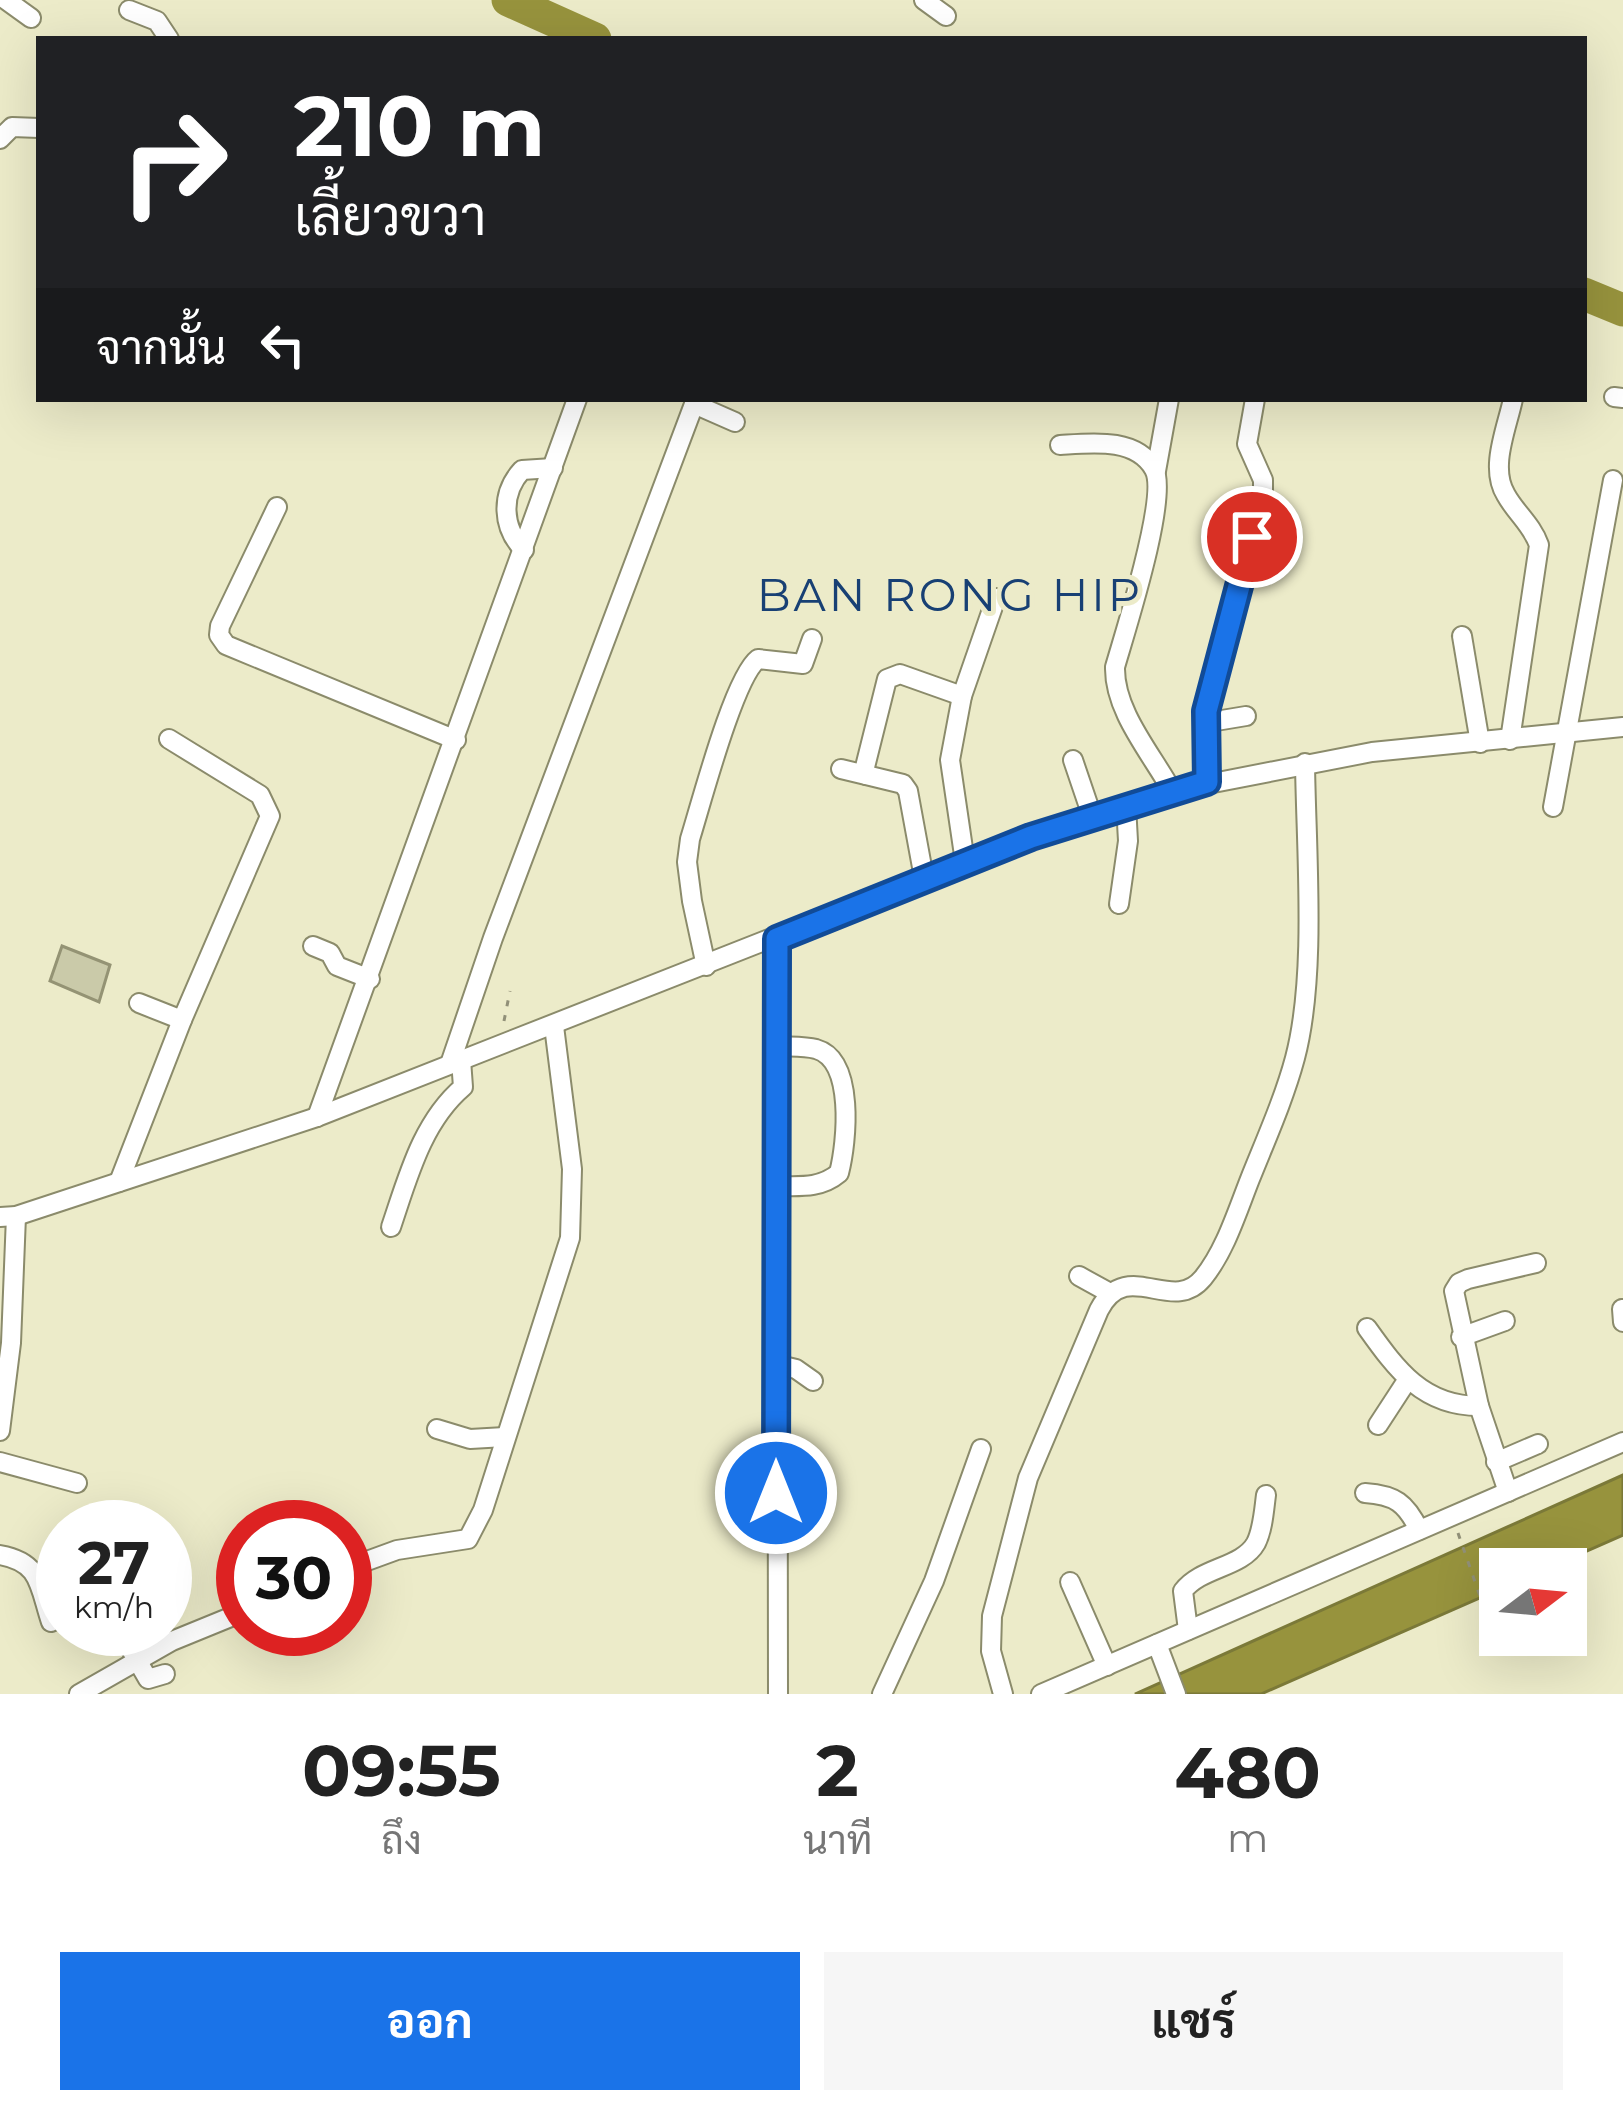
<!DOCTYPE html>
<html lang="th">
<head>
<meta charset="utf-8">
<style>
  body { margin:0; font-family:Montserrat,Sarabun,sans-serif; background:#f6f6f6; color:#222; height:100vh; display:flex; flex-direction:column; font-size:45px; white-space:nowrap }
  * { box-sizing:border-box; margin:0 }
  p { font-size:39px; color:#767676 }
  .icon { flex:none; width:66px; height:66px; fill:none; stroke:currentColor; stroke-width:2; stroke-linecap:round; stroke-linejoin:round }
  .map { position:relative; height:1694px; overflow:hidden }
  .panel { display:flex; flex-direction:column; background:#fff; flex:1 }
  .panel>* { flex:none }
  .top-card { position:absolute; left:36px; top:36px; width:1551px; height:366px; border-radius:0px; box-shadow:0 12px 48px #0002; background:#202124; color:#fff; overflow:hidden }
  .needle { width:78px; rotate:74deg }
  .fabs { position:absolute; left:1479px; top:1548px; display:grid; gap:24px }
  .fabs a { display:grid; place-items:center; width:108px; height:108px; border-radius:0px; background:#fff; box-shadow:0 12px 48px #0002; font-size:60px }
  .speed { position:absolute; left:36px; top:1500px; display:flex; gap:24px; font-size:60px; font-weight:700; text-align:center }
  .speed>* { display:grid; place-content:center; width:156px; height:156px; border-radius:50%; background:#fff; box-shadow:0 12px 48px #0002; line-height:1 }
  .speed small { font-size:30px; font-weight:400 }
  .speed .limit { border:18px solid #d22; background:#fff; color:#111 }
  .pin { position:absolute; display:grid; place-items:center; width:102px; height:102px; color:#fff; margin:-51px; border:6px solid #fff; border-radius:50%; box-shadow:0 3px 12px #0007 }
  .me { position:absolute; width:132px; margin:-66px; rotate:0deg; stroke-linejoin:round; filter:drop-shadow(0 0 9px #0008) }
  .turn { display:flex; align-items:center; gap:42px; height:252px; padding:0 60px; font-size:54px }
  .turn .icon { width:156px; height:156px; stroke-width:2.5 }
  .turn b { display:block; font-size:84px; line-height:102px }
  .then { display:flex; align-items:center; height:114px; padding:0 60px; background:#0003; gap:24px; font-size:45px }
  .eta { display:flex; justify-content:space-evenly; align-items:center; height:204px; text-align:center }
  .eta b { font-size:72px; font-weight:700; line-height:84px }
  .cta { display:flex; gap:24px; margin-top:auto; padding:24px 60px }
  .cta a { flex:1; height:138px; border-radius:0px; background:#1a73e8; color:#fff; font-size:48px; font-weight:700; line-height:138px; text-align:center }
  .cta a+a { background:#f6f6f6; color:#222 }
  .map>svg:first-child { display:block }
  .water { fill:#97933d; stroke:#7b7938; stroke-width:3 }
  .lines { fill:none; stroke-linecap:round; stroke-linejoin:round }
  .river { stroke:#97933d; stroke-width:33 }
  .building { fill:#cacaa9; stroke:#949374; stroke-width:3 }
  .minor-casing { stroke:#8b8b6b; stroke-width:22 }
  .path { stroke:#919078; stroke-width:3; stroke-dasharray:6 9; stroke-linecap:butt }
  .minor { stroke:#fff; stroke-width:18 }
  .route-casing { stroke:#114b97; stroke-width:30 }
  .route { stroke:#1a73e8; stroke-width:21 }
  .labels { text-anchor:middle; stroke-width:10; stroke-linejoin:round; paint-order:stroke }
  .quarter-label { font-size:45px; letter-spacing:3px; fill:#184074; stroke:#ecebc9 }
</style>
</head>
<body>
<div class="map">
<svg width="1623" height="1694" viewBox="0 0 1623 1694">
  <rect width="100%" height="100%" fill="#ecebc9"/>
  <path class="water" d="M1623,1475v60l-77,34h-46v20l-239,105h-126z"/>
  <g class="lines">
    <g class="river">
      <path d="M508,0l87,39"/>
      <path d="M1584,294l39,16"/>
    </g>
  </g>
  <path class="building" d="M62,946l48,19 -11,37 -49,-21z"/>
  <g class="lines">
    <g class="minor-casing">
      <g id="minor">
        <path d="M6,0l25,18"/>
        <path d="M924,0l22,16"/>
        <path d="M129,10l28,11 12,18"/>
        <path d="M0,139l12,-12 27,1"/>
        <path d="M1614,397l9,1"/>
        <path d="M694,404l41,18"/>
        <path d="M1060,445c31,-2 76,-8 94,24 15,27 -29,163 -39,198 -1,44 36,86 57,124"/>
        <path d="M1156,471l13,-72"/>
        <path d="M277,507l-57,119 -1,9 7,10 230,95"/>
        <path d="M524,550c-22,-22 -24,-56 -2,-80l31,-2"/>
        <path d="M1462,636l18,107"/>
        <path d="M1204,723l42,-7"/>
        <path d="M1510,740l29,-195c-7,-20 -23,-32 -33,-50 -17,-27 1,-67 7,-96"/>
        <path d="M1073,760l19,56"/>
        <path d="M841,769l25,6"/>
        <path d="M1207,782l-1,-71 57,-213v-18l-16,-36 8,-45"/>
        <path d="M1553,807l60,-327"/>
        <path d="M965,862l-15,-102 12,-64 34,-98"/>
        <path d="M924,878l-16,-87 -5,-7 -37,-9 -1,-8 22,-88 13,-5 62,22"/>
        <path d="M1119,904l9,-63 -2,-36"/>
        <path d="M777,939l1,755"/>
        <path d="M313,946l17,7 7,13 33,13"/>
        <path d="M706,966l-14,-65 -5,-39 3,-23c11,-35 44,-162 68,-180l45,5 9,-25"/>
        <path d="M139,1003l43,17"/>
        <path d="M450,1064l43,-126 203,-539"/>
        <path d="M317,1117l260,-718"/>
        <path d="M119,1182l63,-162 88,-204 -10,-21 -91,-56"/>
        <path d="M776,1186c23,0 44,3 63,-13 8,-31 16,-113 -23,-124 -12,-3 -27,-2 -40,-3"/>
        <path d="M0,1217l16,-1 301,-99 607,-239 107,-41 141,-46 200,-39 251,-25"/>
        <path d="M391,1227c17,-50 31,-105 72,-140l-2,-27"/>
        <path d="M1079,1276l29,16"/>
        <path d="M1622,1309l1,13"/>
        <path d="M1367,1328c30,42 56,78 112,78"/>
        <path d="M1461,1337l44,-16"/>
        <path d="M775,1364l21,5 17,12"/>
        <path d="M1378,1425l30,-46"/>
        <path d="M437,1429l33,10 35,-2"/>
        <path d="M0,1431l11,-88 5,-127"/>
        <path d="M0,1462l77,21"/>
        <path d="M1496,1462l42,-18"/>
        <path d="M1508,1492l-29,-86 -25,-115 5,-8 9,-4 68,-16"/>
        <path d="M1365,1493c30,2 41,10 54,37"/>
        <path d="M0,1555c41,7 39,31 51,67"/>
        <path d="M345,1569l52,-19 71,-11 15,-29 87,-272 2,-69 -18,-143"/>
        <path d="M1070,1582l37,84"/>
        <path d="M119,1629l29,50 17,-5"/>
        <path d="M1188,1630l-5,-39c18,-24 59,-23 73,-48 7,-14 8,-33 10,-48"/>
        <path d="M1157,1644l19,50"/>
        <path d="M79,1694l93,-53 71,-29"/>
        <path d="M882,1694l52,-113 47,-132"/>
        <path d="M1003,1694l-12,-43 1,-35 36,-138 71,-168c28,-54 73,6 104,-32 22,-27 34,-66 47,-99 16,-40 34,-80 45,-121 22,-83 11,-208 10,-295"/>
        <path d="M1041,1694l582,-252"/>
      </g>
    </g>
    <g class="path">
      <path d="M504,1021l6,-30"/>
      <path d="M1458,1533l31,89"/>
    </g>
    <use href="#minor" class="minor"/>
  </g>
  <g class="lines">
    <g class="route-casing">
      <path id="route" d="M776,1493l1,-554 254,-102 176,-55 -1,-71 46,-174"/>
    </g>
    <use href="#route" class="route"/>
  </g>
  <g class="labels">
    <g class="quarter-label">
      <text x="950" y="611">BAN RONG HIP</text>
    </g>
  </g>
</svg>
<div class="fabs">
<a><svg class="needle" viewBox="-14 -14 28 28"><path d="M0-13l5 13h-10z" fill="#e53935"/><path d="M0 13l5-13h-10z" fill="#767676"/></svg></a>
</div>
<div class="speed"><div>27<small>km/h</small></div><div class="limit">30</div></div>
<div class="pin" style="left:1252px;top:537px;background:#d93025"><svg class="icon" aria-label="arrive" viewBox="0 0 24 24"><path d="M6 21V4h12l-3 4 3 4H6"/></svg></div>
<svg class="me" style="left:776px;top:1493px" viewBox="-20 -20 40 40"><circle r="17" fill="#1a73e8" stroke="#fff" stroke-width="3"/><path d="M0-11L8 9 0 5-8 9z" fill="#fff"/></svg>
<div class="top-card">
<div class="turn"><svg class="icon" aria-label="right" viewBox="0 0 24 24"><path d="M7 20v-9h11M14 6l5 5-5 5"/></svg><div><b>210 m</b>เลี้ยวขวา</div></div>
<div class="then">จากนั้น<svg class="icon" aria-label="left" viewBox="0 0 24 24"><path d="M17 20v-9H6M10 6l-5 5 5 5"/></svg></div>
</div>
</div>
<section class="panel">
<div class="eta">
<div><b>09:55</b><p>ถึง</p></div>
<div><b>2</b><p>นาที</p></div>
<div><b>480</b><p>m</p></div>
</div>
<div class="cta"><a>ออก</a><a>แชร์</a></div>
</section>
</body>
</html>
